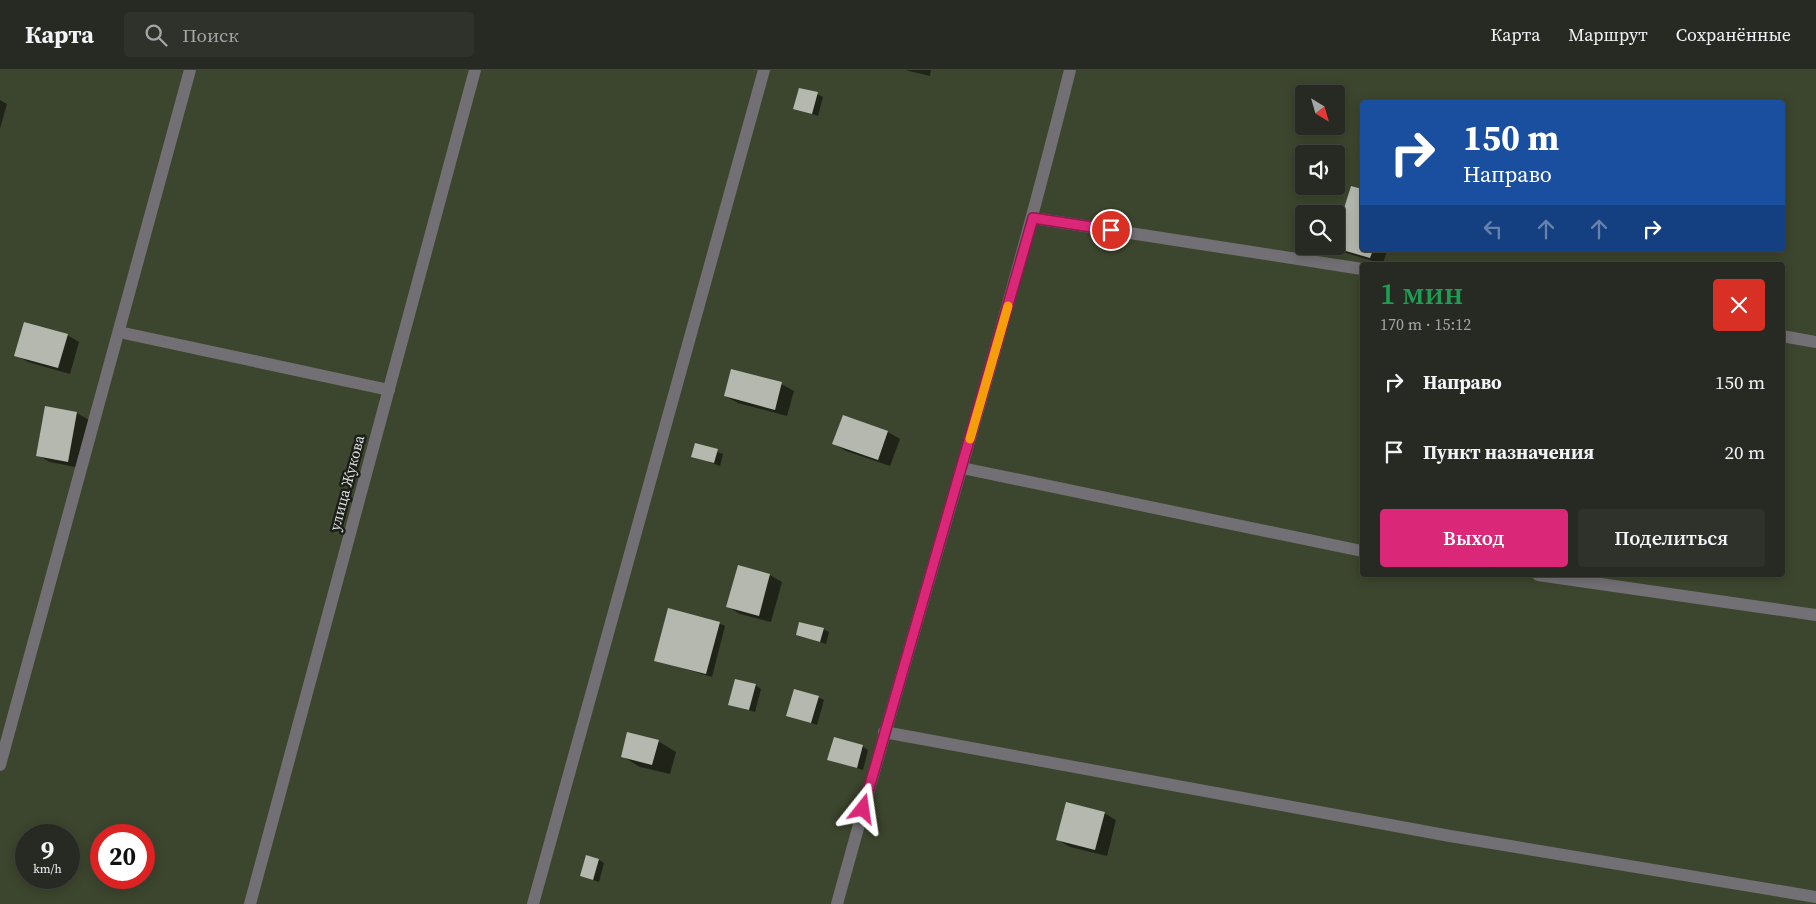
<!DOCTYPE html>
<html lang="ru">
<head>
<meta charset="utf-8">
<style>
  body { margin:0; font-family:"Source Serif 4",serif; background:#2f312b; color:#f1f3f6; height:100vh; display:flex; flex-direction:column; font-size:19px; white-space:nowrap }
  * { box-sizing:border-box; margin:0 }
  p { font-size:16px; color:#a4a6a6 }
  .icon { flex:none; width:28px; height:28px; fill:none; stroke:currentColor; stroke-width:2; stroke-linecap:round; stroke-linejoin:round }
  .map { position:relative; flex:1; overflow:hidden }
  .sheet { position:absolute; left:1360px; top:192px; width:425px; height:315px; display:flex; flex-direction:column; background:#272923; border-radius:5px; box-shadow:0 2px 12px #0003,0 0 0 1px #434541 }
  .sheet>* { flex:none }
  .banner { position:absolute; left:1360px; top:30px; width:425px; height:152px; border-radius:5px; box-shadow:0 2px 12px #0003,0 0 0 1px #434541; background:#1a4fa0; color:#fff; overflow:hidden }
  .needle { width:32px; rotate:143deg }
  .tools { position:absolute; left:1295px; top:15px; display:grid; gap:10px }
  .tools a { display:grid; place-items:center; width:50px; height:50px; border-radius:5px; background:#272923; box-shadow:0 2px 12px #0003,0 0 0 1px #434541; font-size:25px }
  .speed { position:absolute; left:15px; top:754px; display:flex; gap:10px; font-size:25px; font-weight:700; text-align:center }
  .speed>* { display:grid; place-content:center; width:65px; height:65px; border-radius:50%; background:#272923; box-shadow:0 2px 12px #0003,0 0 0 1px #434541; line-height:1 }
  .speed small { font-size:12px; font-weight:400 }
  .speed .limit { border:8px solid #d22; background:#fff; color:#111 }
  .pin { position:absolute; display:grid; place-items:center; width:42px; height:42px; color:#fff; margin:-21px; border:2px solid #fff; border-radius:50%; box-shadow:0 1px 5px #0007 }
  .me { position:absolute; width:55px; margin:-28px; rotate:15deg; stroke-linejoin:round; filter:drop-shadow(0 0 4px #0008) }
  .turn { display:flex; align-items:center; gap:18px; height:105px; padding:0 20px; font-size:22px }
  .turn .icon { width:65px; height:65px; stroke-width:2.5 }
  .turn b { display:block; font-size:35px; line-height:42px }
  .lanes { display:flex; align-items:center; height:48px; padding:0 20px; background:#0003; justify-content:center; gap:25px; direction:ltr }
  .lanes .off { opacity:.35 }
  .round { display:grid; place-items:center; flex:none; width:52px; height:52px; border-radius:5px; background:#2f312b }
  .summary { display:flex; align-items:center; justify-content:space-between; height:85px; padding:0 20px }
  h1 { font-size:30px; font-weight:600; line-height:38px; color:#1e9e55 }
  .action { display:flex; gap:10px; margin-top:auto; padding:10px 20px }
  .action a { flex:1; height:58px; border-radius:5px; background:#db2777; color:#fff; font-size:20px; font-weight:600; line-height:58px; text-align:center }
  .action a+a { background:#2f312b; color:#f1f3f6 }
  ul { padding:0; list-style:none }
  li { display:flex; align-items:center; gap:15px; height:70px; padding:0 20px }
  li div { flex:1 }
  li b { display:block; font-size:19px }
  li em { font-style:normal }
  header { display:flex; align-items:center; gap:30px; box-sizing:border-box; height:70px; padding:0 25px; background:#272923; border-bottom:1px solid #434541 }
  header strong { font-size:24px }
  nav { display:flex; gap:28px; margin-inline-start:auto; font-size:18px }
  .search { width:350px; height:45px; background:#2f312b; display:flex; align-items:center; gap:12px; box-sizing:border-box; padding:0 18px; border-radius:5px; color:#a4a6a6; font-size:19px }
  .map>svg:first-child { display:block }
  .green { fill:#3c452d; fill-rule:evenodd }
  .shadow { fill:#0007 }
  .building { fill:#b4b8ae }
  .lines { fill:none; stroke-linecap:round; stroke-linejoin:round }
  .minor { stroke:#727074; stroke-width:12 }
  .route-casing { stroke:#8e194d; stroke-width:12 }
  .route { stroke:#db2777; stroke-width:9 }
  .slow { stroke:#f59e0b; stroke-width:9 }
  .labels { text-anchor:middle; stroke-width:5; stroke-linejoin:round; paint-order:stroke }
  .street-label { font-size:15px; fill:#dee1db; stroke:#1c1e1a }
</style>
</head>
<body>
<header>
<strong>Карта</strong>
<div class="search"><svg class="icon" aria-label="search" viewBox="0 0 24 24"><circle cx="10" cy="10" r="6"/><path d="M15 15l6 6"/></svg>Поиск</div>
<nav><a>Карта</a><a>Маршрут</a><a>Сохранённые</a></nav>
</header>
<div class="map">
<svg width="1816" height="834" viewBox="0 0 1816 834">
  <rect width="100%" height="100%" fill="#34372f"/>
  <path class="green" d="M0,0h1816v834h-1816zM1304,24h32v32h-32zM1362,32h420v148h-420zM1304,84h32v32h-32zM1304,144h32v32h-32zM1362,195h420v310h-420zM26,765h43v43h-43zM101,765h43v43h-43z"/>
  <g class="shadow">
    <path d="M905,0h26l-1,6z"/>
    <path d="M817,24l6,3 -5,19 -23,-8z"/>
    <path d="M0,30l7,4 -7,25z"/>
    <path d="M1352,117l10,4v59h25l-4,14 -37,-11 -12,-7h2z"/>
    <path d="M67,265l12,7 -9,32 -42,-12 -12,-7z"/>
    <path d="M781,314l13,7 -7,25 -49,-13 -13,-7z"/>
    <path d="M77,343l12,7 -9,48 -30,-6 -13,-7z"/>
    <path d="M888,362l12,7 -10,27 -44,-15 -12,-7z"/>
    <path d="M696,375l27,9 -3,12 -27,-10z"/>
    <path d="M770,505l12,7 -11,40 -31,-8 -12,-7z"/>
    <path d="M719,553l6,3 -13,51 -57,-17z"/>
    <path d="M823,559l6,3 -3,12 -29,-9z"/>
    <path d="M755,615l6,4 -6,23 -26,-8z"/>
    <path d="M818,627l6,3 -7,25 -29,-10z"/>
    <path d="M658,671l18,11 -6,22 -30,-7 -18,-11z"/>
    <path d="M862,676l6,4 -5,20 -34,-11z"/>
    <path d="M1104,743l12,7 -9,36 -37,-9 -12,-7z"/>
    <path d="M599,790l5,3 -5,19 -18,-6z"/>
  </g>
  <g class="building">
    <path d="M799,18l19,4 -6,22 -19,-5z"/>
    <path d="M1351,116l11,3v61h11l-3,8 -38,-11 4,-1v-12z"/>
    <path d="M24,252l44,12 -10,34 -44,-12z"/>
    <path d="M731,299l51,13 -7,28 -51,-14z"/>
    <path d="M45,336l32,6 -9,50 -32,-6z"/>
    <path d="M843,345l45,16 -10,29 -46,-16z"/>
    <path d="M695,373l23,6 -4,14 -23,-6z"/>
    <path d="M738,495l32,9 -11,42 -33,-9z"/>
    <path d="M668,538l52,14 -14,52 -52,-13z"/>
    <path d="M799,552l25,6 -4,14 -24,-7z"/>
    <path d="M735,609l21,5 -7,26 -21,-5z"/>
    <path d="M794,619l25,7 -8,27 -25,-7z"/>
    <path d="M627,662l32,8 -7,25 -31,-8z"/>
    <path d="M834,667l29,8 -6,23 -30,-8z"/>
    <path d="M1066,732l39,10 -10,38 -39,-10z"/>
    <path d="M586,785l13,4 -6,21 -13,-4z"/>
  </g>
  <g class="lines">
    <g class="minor">
      <path d="M1033,148l329,51"/>
      <path d="M119,262l270,58"/>
      <path d="M1782,266l34,6"/>
      <path d="M962,398l400,83"/>
      <path d="M1538,505l278,40"/>
      <path d="M884,662l566,104 366,61"/>
      <path d="M0,695l190,-695"/>
      <path d="M250,834l225,-834"/>
      <path d="M533,834l231,-834"/>
      <path d="M837,834c76,-278 163,-554 233,-834"/>
    </g>
  </g>
  <g class="lines">
    <g class="route-casing">
      <path id="route" d="M863,739l170,-591 78,12"/>
    </g>
    <use href="#route" class="route"/>
    <path class="slow" d="M970,369l38,-133"/>
  </g>
  <g class="labels">
    <g class="street-label">
      <text transform="translate(347 413) rotate(-75)" y="5">улица Жукова</text>
    </g>
  </g>
</svg>
<div class="tools">
<a><svg class="needle" viewBox="-14 -14 28 28"><path d="M0-13l5 13h-10z" fill="#e53935"/><path d="M0 13l5-13h-10z" fill="#a4a6a6"/></svg></a>
<a><svg class="icon" aria-label="sound" viewBox="0 0 24 24"><path d="M4 9h4l5-4v14l-5-4H4zM17 9q2 3 0 6"/></svg></a>
<a><svg class="icon" aria-label="search" viewBox="0 0 24 24"><circle cx="10" cy="10" r="6"/><path d="M15 15l6 6"/></svg></a>
</div>
<div class="speed"><div>9<small>km/h</small></div><div class="limit">20</div></div>
<div class="pin" style="left:1111px;top:160px;background:#d93025"><svg class="icon" aria-label="arrive" viewBox="0 0 24 24"><path d="M6 21V4h12l-3 4 3 4H6"/></svg></div>
<svg class="me" style="left:863px;top:739px" viewBox="-20 -20 40 40"><path d="M0-17L14 15 0 8-14 15z" fill="#db2777" stroke="#fff" stroke-width="4"/></svg>
<div class="banner">
<div class="turn"><svg class="icon" aria-label="right" viewBox="0 0 24 24"><path d="M7 20v-9h11M14 6l5 5-5 5"/></svg><div><b>150 m</b>Направо</div></div>
<div class="lanes"><svg class="icon off" aria-label="left" viewBox="0 0 24 24"><path d="M17 20v-9H6M10 6l-5 5 5 5"/></svg><svg class="icon off" aria-label="ahead" viewBox="0 0 24 24"><path d="M12 20V5M6 11l6-6 6 6"/></svg><svg class="icon off" aria-label="ahead" viewBox="0 0 24 24"><path d="M12 20V5M6 11l6-6 6 6"/></svg><svg class="icon" aria-label="right" viewBox="0 0 24 24"><path d="M7 20v-9h11M14 6l5 5-5 5"/></svg></div>
</div>
<section class="sheet">
<div class="summary"><div><h1>1 мин</h1><p>170 m · 15:12</p></div><a class="round" style="background:#d93025;color:#fff"><svg class="icon" aria-label="close" viewBox="0 0 24 24"><path d="M6 6l12 12M18 6L6 18"/></svg></a></div>
<ul>
<li><svg class="icon" aria-label="right" viewBox="0 0 24 24"><path d="M7 20v-9h11M14 6l5 5-5 5"/></svg><div><b>Направо</b></div><em>150 m</em></li>
<li><svg class="icon" aria-label="arrive" viewBox="0 0 24 24"><path d="M6 21V4h12l-3 4 3 4H6"/></svg><div><b>Пункт назначения</b></div><em>20 m</em></li>
</ul>
<div class="action"><a>Выход</a><a>Поделиться</a></div>
</section>
</div>
</body>
</html>
